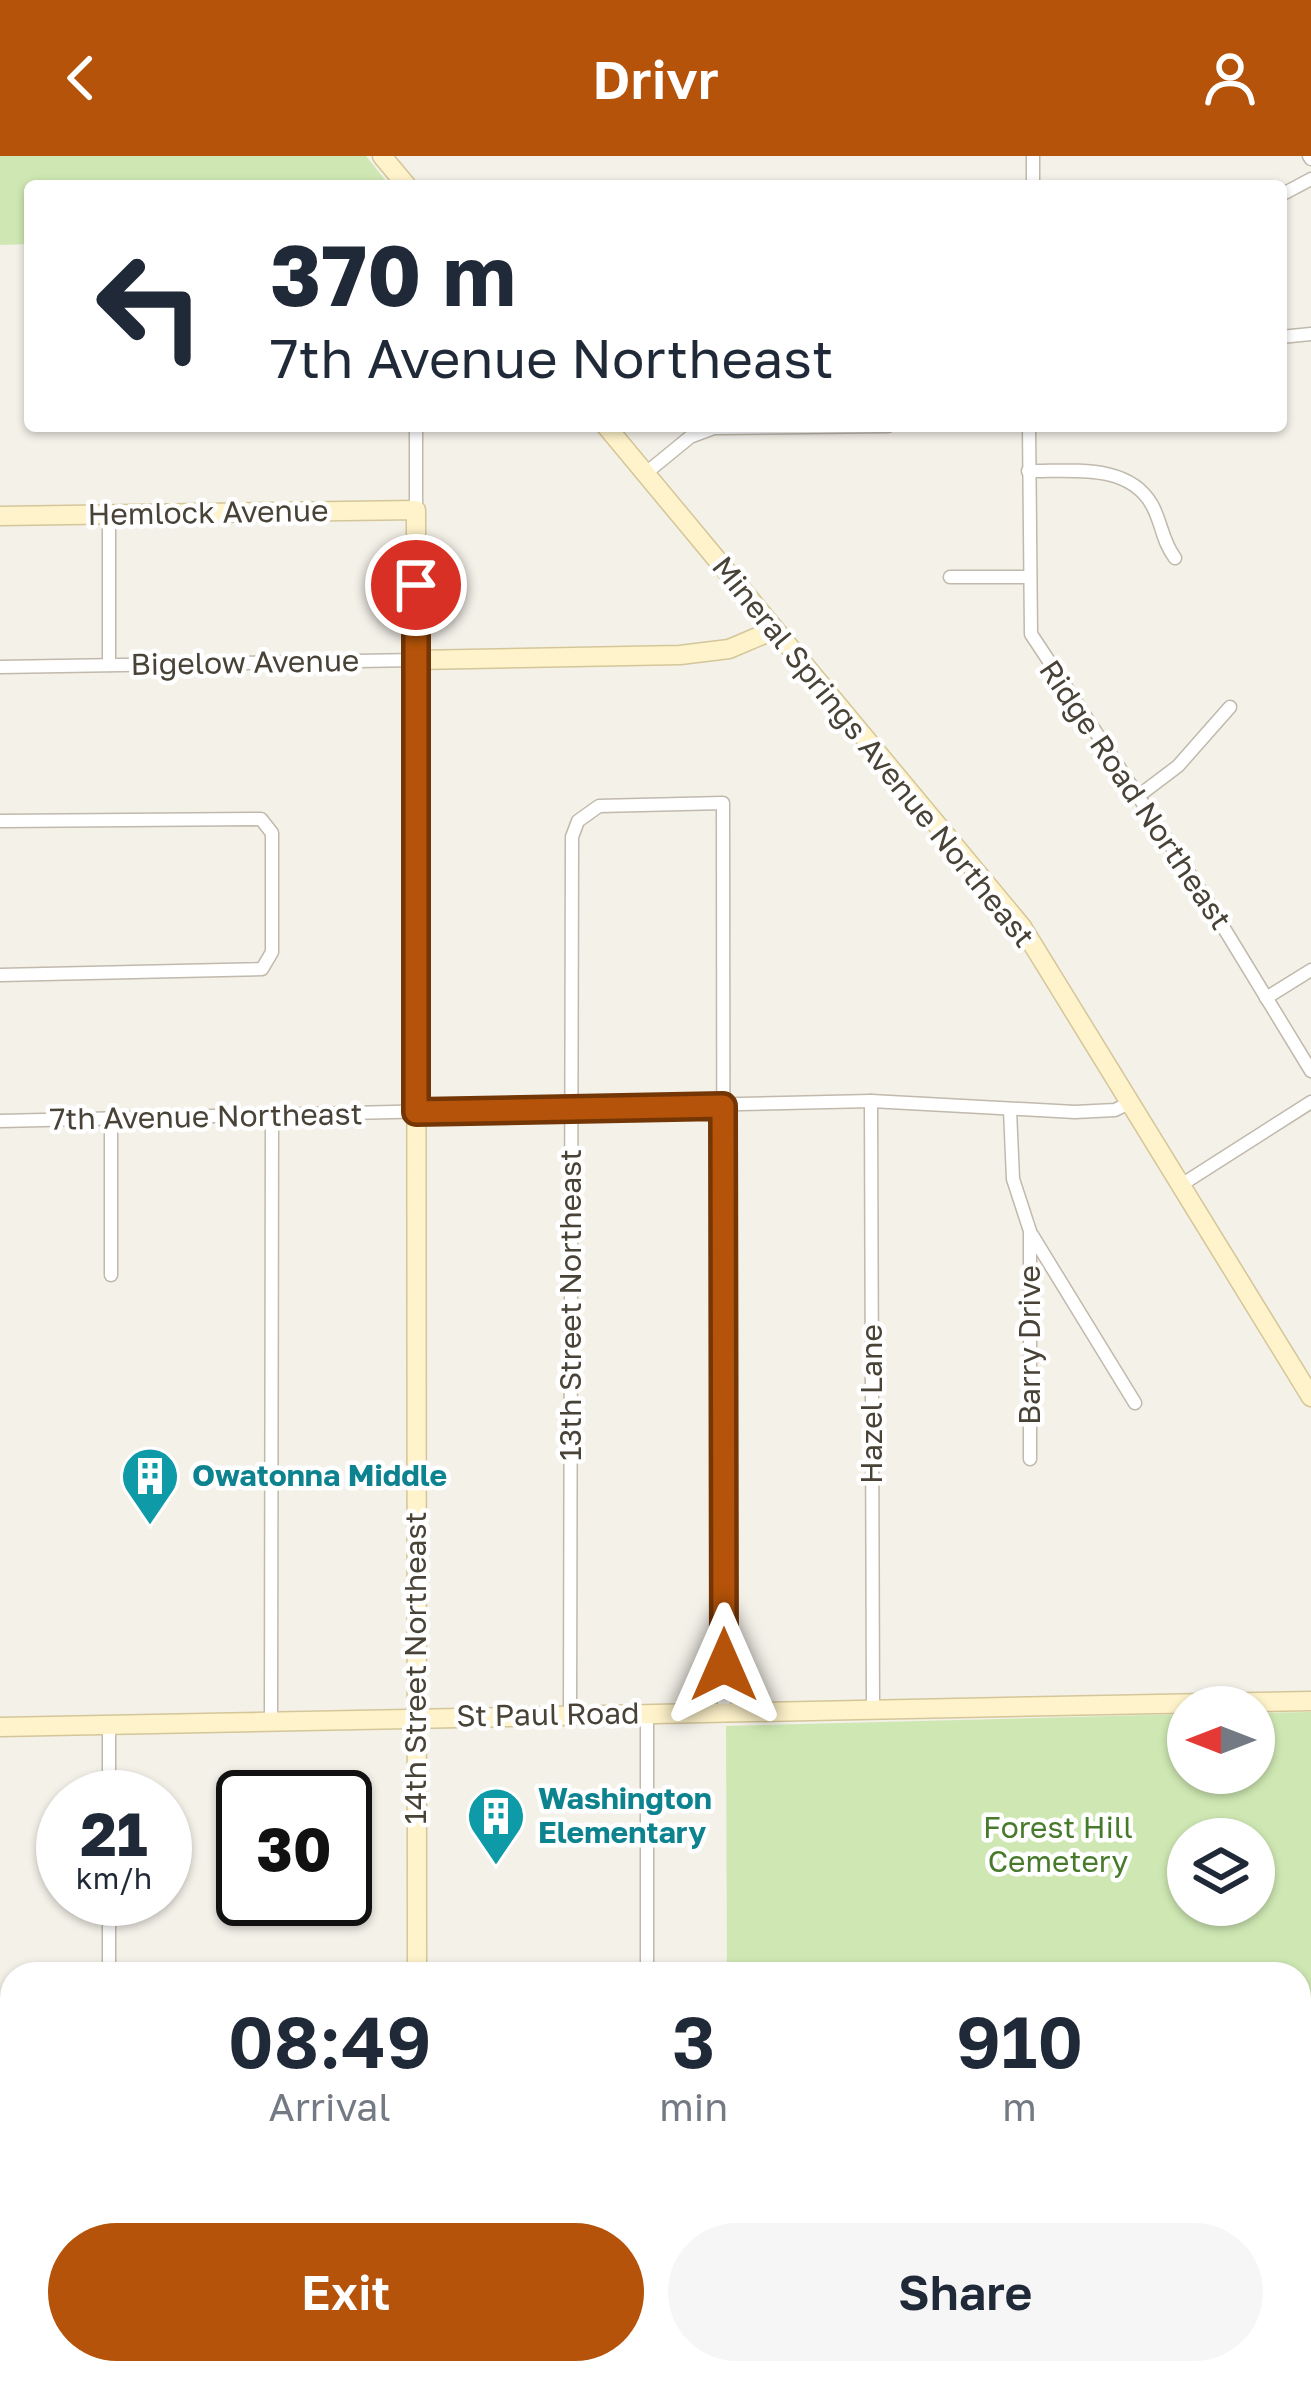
<!DOCTYPE html>
<html lang="en">
<head>
<meta charset="utf-8">
<style>
  body { margin:0; font-family:"Golos Text",sans-serif; background:#f6f6f7; color:#1f2937; height:100vh; display:flex; flex-direction:column; font-size:45px; white-space:nowrap }
  * { box-sizing:border-box; margin:0 }
  p { font-size:39px; color:#747a83 }
  .icon { flex:none; width:66px; height:66px; fill:none; stroke:currentColor; stroke-width:2; stroke-linecap:round; stroke-linejoin:round }
  .map { position:relative; flex:1; overflow:hidden }
  .details { position:absolute; left:0px; top:1806px; width:1311px; height:423px; display:flex; flex-direction:column; background:#fff; border-radius:36px 36px 0 0; box-shadow:0 3px 9px #0004 }
  .details>* { flex:none }
  .banner { position:absolute; left:24px; top:24px; width:1263px; height:252px; border-radius:12px; box-shadow:0 3px 9px #0004; background:#fff; color:#1f2937; overflow:hidden }
  .needle { width:78px; rotate:270deg }
  .controls { position:absolute; left:1167px; top:1530px; display:grid; gap:24px }
  .controls a { display:grid; place-items:center; width:108px; height:108px; border-radius:50%; background:#fff; box-shadow:0 3px 9px #0004; font-size:60px }
  .speed { position:absolute; left:36px; top:1614px; display:flex; gap:24px; font-size:60px; font-weight:700; text-align:center }
  .speed>* { display:grid; place-content:center; width:156px; height:156px; border-radius:50%; background:#fff; box-shadow:0 3px 9px #0004; line-height:1 }
  .speed small { font-size:30px; font-weight:400 }
  .speed .limit { border:6px solid #111; border-radius:18px; background:#fff; color:#111 }
  .pin { position:absolute; display:grid; place-items:center; width:102px; height:102px; color:#fff; margin:-51px; border:6px solid #fff; border-radius:50%; box-shadow:0 3px 12px #0007 }
  .me { position:absolute; width:132px; margin:-66px; rotate:0deg; stroke-linejoin:round; filter:drop-shadow(0 0 9px #0008) }
  .turn { display:flex; align-items:center; gap:42px; height:252px; padding:0 48px; font-size:54px }
  .turn .icon { width:156px; height:156px; stroke-width:2.5 }
  .turn b { display:block; font-size:84px; line-height:102px }
  .eta { display:flex; justify-content:space-evenly; align-items:center; height:204px; text-align:center }
  .eta b { font-size:72px; font-weight:600; line-height:84px }
  .primary-button { display:flex; gap:24px; margin-top:auto; padding:24px 48px }
  .primary-button a { flex:1; height:138px; border-radius:72px; background:#b45309; color:#fff; font-size:48px; font-weight:600; line-height:138px; text-align:center }
  .primary-button a+a { background:#f6f6f7; color:#1f2937 }
  header { display:flex; justify-content:space-between; align-items:center; height:156px; padding:0 48px; background:#b45309; color:#fff; font-size:54px; font-weight:600 }
  .map>svg:first-child { display:block }
  .green { fill:#cfe8b3; fill-rule:evenodd }
  .lines { fill:none; stroke-linecap:round; stroke-linejoin:round }
  .stream { stroke:#a7d0f0; stroke-width:3 }
  .street-casing { stroke:#c0b9ac; stroke-width:15 }
  .secondary-casing { stroke:#d4c699; stroke-width:21 }
  .street { stroke:#fff; stroke-width:12 }
  .secondary { stroke:#fef3ca; stroke-width:18 }
  .route-casing { stroke:#753606; stroke-width:30 }
  .route { stroke:#b45309; stroke-width:21 }
  .labels { text-anchor:middle; stroke-width:9; stroke-linejoin:round; paint-order:stroke }
  .street-label { font-size:30px; fill:#484237; stroke:#fff }
  .culture-label { font-size:30px; font-weight:bold; fill:#0d838f; stroke:#fff; text-anchor:start }
  .park-label { font-size:30px; fill:#477a2a; stroke:#fff }
</style>
</head>
<body>
<header><svg class="icon" aria-label="back" viewBox="0 0 24 24"><path d="M15 5l-7 7 7 7"/></svg>Drivr<svg class="icon" aria-label="person" viewBox="0 0 24 24"><circle cx="12" cy="8" r="4"/><path d="M4 21q1-7 8-7t8 7"/></svg></header>
<div class="map">
<svg width="1311" height="2228" viewBox="0 0 1311 2228">
  <rect width="100%" height="100%" fill="#f4f1e9"/>
  <g class="green">
    <path d="M0,0h366l24,30h-360v58l-30,1z"/>
    <path d="M1311,1556v672h-574v-11h562v-399h-572l-1,-248 462,-12v59h66v-60zM1188,1683h66v66h-66z"/>
  </g>
  <g class="lines">
    <g class="stream">
      <path d="M1299,2147l12,-3"/>
      <path d="M1172,2228l2,-11"/>
    </g>
    <g class="street-casing">
      <g id="street">
        <path d="M1309,0l2,3"/>
        <path d="M1033,30v-30"/>
        <path d="M1281,39l30,-16"/>
        <path d="M1281,181l30,-3"/>
        <path d="M416,270v84"/>
        <path d="M1029,270l2,208 177,268 103,169"/>
        <path d="M1028,315c41,1 100,-9 124,34 10,18 10,36 23,53"/>
        <path d="M646,317l44,-36 24,-9 174,-2"/>
        <path d="M109,358v151"/>
        <path d="M950,421h77"/>
        <path d="M0,511l416,-7"/>
        <path d="M1137,641l41,-31 52,-59"/>
        <path d="M0,665l261,-2 11,14v119l-10,17 -262,6"/>
        <path d="M1266,842l45,-28"/>
        <path d="M871,945l2,607"/>
        <path d="M1010,954l3,69 17,52v228"/>
        <path d="M0,965l871,-20 204,11 40,-2 16,-8"/>
        <path d="M1181,1029l130,-83"/>
        <path d="M1032,1079l103,168"/>
        <path d="M111,1119v-156"/>
        <path d="M570,1559l2,-878 6,-16 21,-15 124,-3 1,908"/>
        <path d="M271,1565l1,-605"/>
        <path d="M109,1641v-72"/>
        <path d="M109,1818v-75"/>
        <path d="M647,1818v-261"/>
        <path d="M0,2181l12,-1"/>
        <path d="M262,2217v11"/>
        <path d="M723,2217v11"/>
        <path d="M109,2228v-11"/>
        <path d="M559,2228v-11"/>
      </g>
    </g>
    <g class="secondary-casing">
      <g id="secondary">
        <path d="M382,0l25,30"/>
        <path d="M606,270l416,501 289,470"/>
        <path d="M0,360l416,-6 1,1464"/>
        <path d="M416,504l264,-5 49,-6 45,-19"/>
        <path d="M0,1571l1311,-26"/>
        <path d="M418,2217v11"/>
      </g>
    </g>
    <use href="#street" class="street"/>
    <use href="#secondary" class="secondary"/>
  </g>
  <g class="lines">
    <g class="route-casing">
      <path id="route" d="M416,429v527l307,-6 1,559"/>
    </g>
    <use href="#route" class="route"/>
  </g>
  <defs>
    <g id="building-pin" transform="scale(3)"><path d="M0 17L-7.5 6A9.5 9.5 0 1 1 7.5 6Z" fill="#0f9aa8" stroke="#fff"/><path d="M-4-6H4V6H1V3H-1V6H-4ZM-2.5-4.3h1.7v1.8h-1.7ZM.8-4.3h1.7v1.8H.8ZM-2.5-1h1.7V.8h-1.7ZM.8-1h1.7V.8H.8Z" fill="#fff"/></g>
  </defs>
  <g fill-rule="evenodd">
    <use href="#building-pin" x="150" y="1320"/>
    <use href="#building-pin" x="496" y="1660"/>
  </g>
  <g class="labels">
    <g class="street-label">
      <text transform="translate(208 357) rotate(-1)" y="10">Hemlock Avenue</text>
      <text transform="translate(245 507) rotate(-1)" y="10">Bigelow Avenue</text>
      <text transform="translate(873 596) rotate(51)" y="10">Mineral Springs Avenue Northeast</text>
      <text transform="translate(1135 639) rotate(56)" y="10">Ridge Road Northeast</text>
      <text transform="translate(206 961) rotate(-1)" y="10">7th Avenue Northeast</text>
      <text transform="translate(571 1149) rotate(-90)" y="10">13th Street Northeast</text>
      <text transform="translate(1030 1189) rotate(-90)" y="10">Barry Drive</text>
      <text transform="translate(872 1248) rotate(-90)" y="10">Hazel Lane</text>
      <text transform="translate(416 1512) rotate(-90)" y="10">14th Street Northeast</text>
      <text transform="translate(548 1559) rotate(-1)" y="10">St Paul Road</text>
    </g>
    <g class="culture-label">
      <text x="192" y="1330">Owatonna Middle</text>
      <text x="538" y="1653">Washington<tspan x="538" dy="34">Elementary</tspan></text>
    </g>
    <g class="park-label">
      <text x="1058" y="1682">Forest Hill<tspan x="1058" dy="34">Cemetery</tspan></text>
    </g>
  </g>
</svg>
<div class="controls">
<a><svg class="needle" viewBox="-14 -14 28 28"><path d="M0-13l5 13h-10z" fill="#e53935"/><path d="M0 13l5-13h-10z" fill="#747a83"/></svg></a>
<a><svg class="icon" aria-label="layers" viewBox="0 0 24 24"><path d="M12 4l9 5-9 5-9-5zM3 14l9 5 9-5"/></svg></a>
</div>
<div class="speed"><div>21<small>km/h</small></div><div class="limit">30</div></div>
<div class="pin" style="left:416px;top:429px;background:#d93025"><svg class="icon" aria-label="arrive" viewBox="0 0 24 24"><path d="M6 21V4h12l-3 4 3 4H6"/></svg></div>
<svg class="me" style="left:724px;top:1509px" viewBox="-20 -20 40 40"><path d="M0-17L14 15 0 8-14 15z" fill="#b45309" stroke="#fff" stroke-width="4"/></svg>
<div class="banner">
<div class="turn"><svg class="icon" aria-label="left" viewBox="0 0 24 24"><path d="M17 20v-9H6M10 6l-5 5 5 5"/></svg><div><b>370 m</b>7th Avenue Northeast</div></div>
</div>
<section class="details">
<div class="eta">
<div><b>08:49</b><p>Arrival</p></div>
<div><b>3</b><p>min</p></div>
<div><b>910</b><p>m</p></div>
</div>
<div class="primary-button"><a>Exit</a><a>Share</a></div>
</section>
</div>
</body>
</html>
